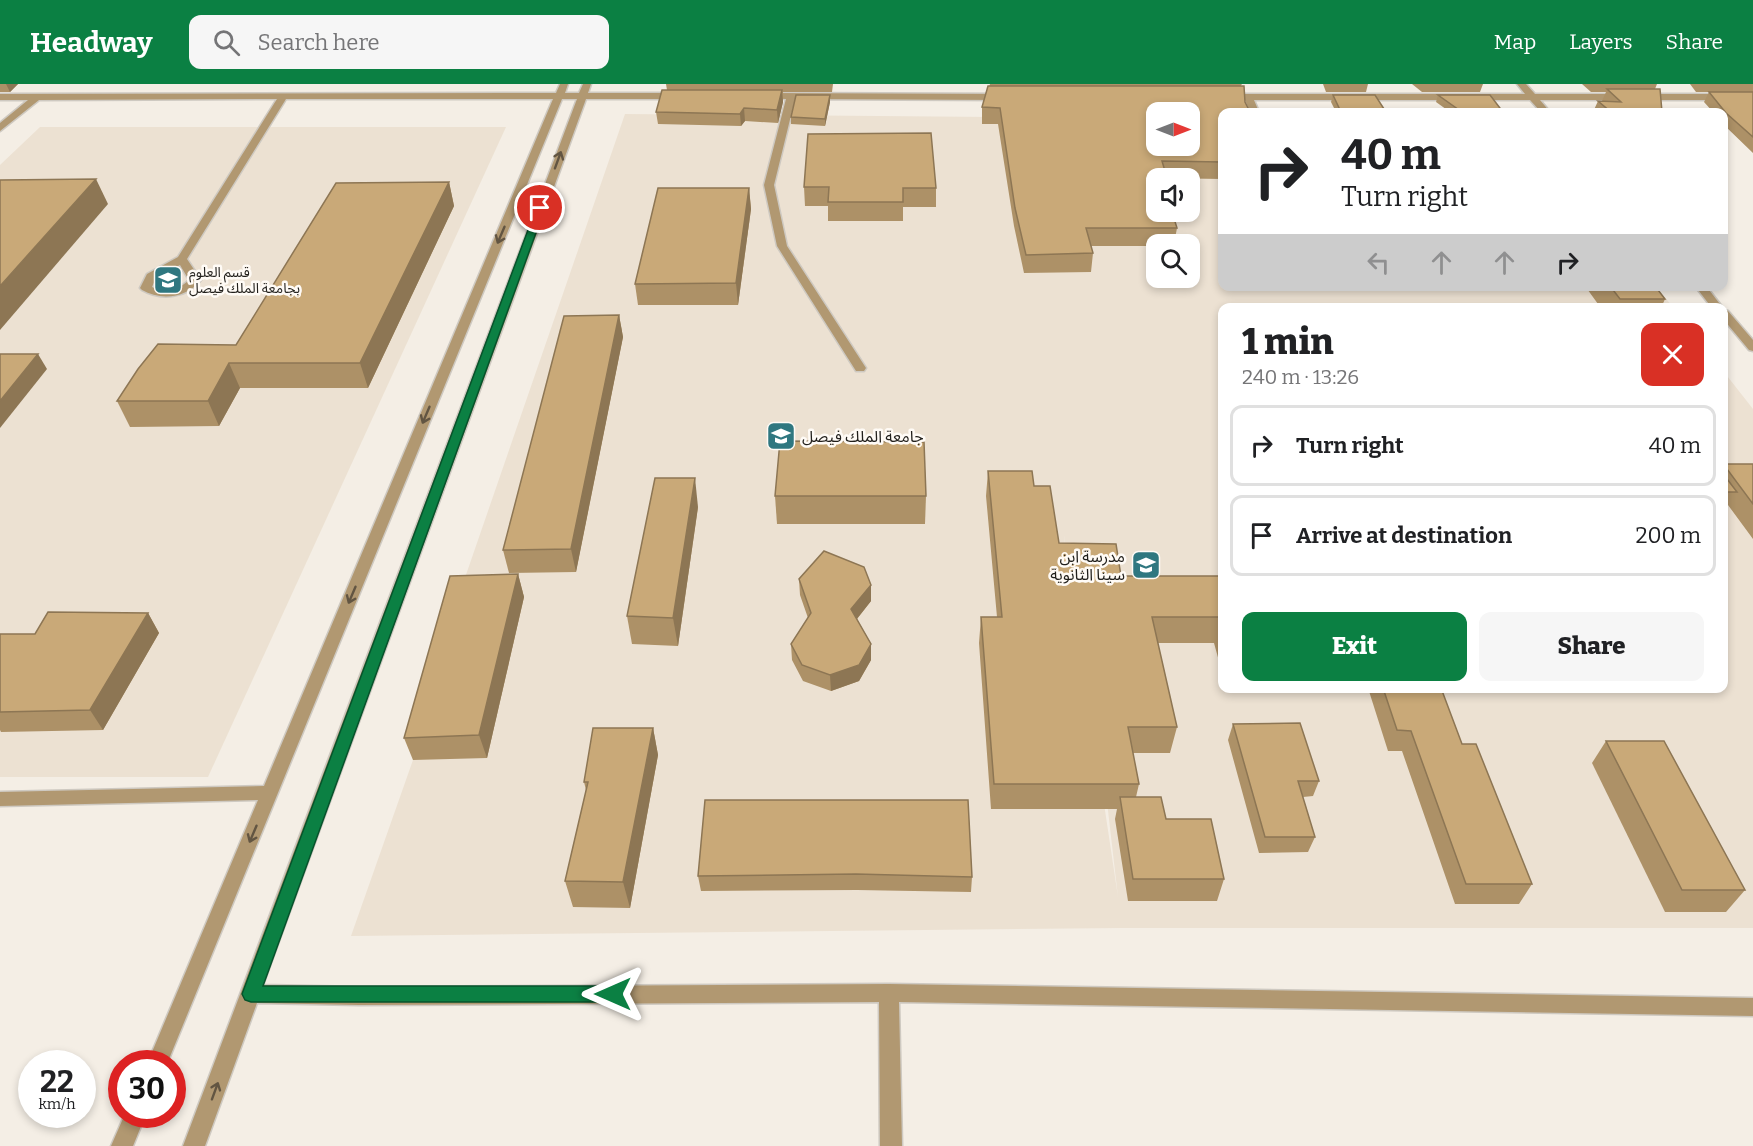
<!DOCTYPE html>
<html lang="en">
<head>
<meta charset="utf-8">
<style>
  body { margin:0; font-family:Bitter,"Noto Sans Arabic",serif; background:#f6f6f6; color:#202124; height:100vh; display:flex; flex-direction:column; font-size:22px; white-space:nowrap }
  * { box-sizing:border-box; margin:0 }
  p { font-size:20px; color:#757577 }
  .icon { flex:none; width:33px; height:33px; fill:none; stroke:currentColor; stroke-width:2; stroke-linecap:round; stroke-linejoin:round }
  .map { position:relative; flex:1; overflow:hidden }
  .panel { position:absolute; left:1218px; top:219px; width:510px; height:390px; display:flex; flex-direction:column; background:#fff; border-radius:12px; box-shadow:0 3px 9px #0003 }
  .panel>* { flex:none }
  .banner { position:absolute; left:1218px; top:24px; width:510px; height:183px; border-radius:12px; box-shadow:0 3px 9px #0003; background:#fff; color:#202124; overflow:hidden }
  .needle { width:39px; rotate:90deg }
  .fabs { position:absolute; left:1146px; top:18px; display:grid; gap:12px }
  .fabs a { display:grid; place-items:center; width:54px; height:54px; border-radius:12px; background:#fff; box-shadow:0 3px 9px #0003; font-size:30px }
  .speed { position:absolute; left:18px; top:966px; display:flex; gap:12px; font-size:30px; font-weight:700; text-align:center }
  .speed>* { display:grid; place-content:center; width:78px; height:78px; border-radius:50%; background:#fff; box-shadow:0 3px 9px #0003; line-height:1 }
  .speed small { font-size:15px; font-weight:400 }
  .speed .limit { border:9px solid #d22; background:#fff; color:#111 }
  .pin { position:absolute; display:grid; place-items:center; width:51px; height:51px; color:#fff; margin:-26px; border:3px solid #fff; border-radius:50%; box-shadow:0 2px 6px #0007 }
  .me { position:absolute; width:66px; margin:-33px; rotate:270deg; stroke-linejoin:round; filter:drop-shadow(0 0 4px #0008) }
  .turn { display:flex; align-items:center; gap:21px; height:126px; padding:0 24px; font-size:27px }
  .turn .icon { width:78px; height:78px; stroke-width:2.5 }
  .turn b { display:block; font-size:42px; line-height:51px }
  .lanes { display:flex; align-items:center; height:57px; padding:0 24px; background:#0003; justify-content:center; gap:30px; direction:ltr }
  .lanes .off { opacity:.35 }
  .round { display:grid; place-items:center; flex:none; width:63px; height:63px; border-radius:12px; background:#f6f6f6 }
  .overview { display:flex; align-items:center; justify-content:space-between; height:102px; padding:0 24px }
  h1 { font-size:36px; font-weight:800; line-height:45px }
  .button { display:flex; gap:12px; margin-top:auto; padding:12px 24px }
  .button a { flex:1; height:69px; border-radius:12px; background:#0b8043; color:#fff; font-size:24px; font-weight:800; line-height:69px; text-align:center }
  .button a+a { background:#f6f6f6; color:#202124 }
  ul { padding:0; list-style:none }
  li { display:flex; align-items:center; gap:18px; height:81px; margin:0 12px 9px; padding:0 12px; border:3px solid #e0e0e0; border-radius:12px }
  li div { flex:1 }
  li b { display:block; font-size:22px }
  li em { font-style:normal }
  header { display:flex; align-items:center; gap:36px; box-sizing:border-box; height:84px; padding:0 30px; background:#0b8043; color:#fff }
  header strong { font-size:28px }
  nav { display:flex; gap:33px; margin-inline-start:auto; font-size:21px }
  .search { width:420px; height:54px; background:#f6f6f6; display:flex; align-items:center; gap:15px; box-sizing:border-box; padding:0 21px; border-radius:12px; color:#757577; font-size:22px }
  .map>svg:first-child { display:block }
  .built { fill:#ece1d2; fill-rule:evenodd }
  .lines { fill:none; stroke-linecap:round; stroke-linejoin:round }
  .minor-casing { stroke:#cec9c1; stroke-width:3 }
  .minor { fill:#b19871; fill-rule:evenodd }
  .wall { fill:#ad9167 }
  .shaded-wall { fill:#8d7654 }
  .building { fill:#c9a978; stroke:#8d7654; stroke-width:1.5; fill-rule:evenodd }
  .oneway { stroke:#625542 }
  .route { fill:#0b8043; stroke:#07532c; stroke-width:1.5 }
  .labels { text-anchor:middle; stroke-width:5; stroke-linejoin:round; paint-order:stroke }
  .far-poi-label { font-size:14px; fill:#211f1b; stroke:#fffbf6; text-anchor:start }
  .poi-label { font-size:16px; fill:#211f1b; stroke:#fffbf6; text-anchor:start }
</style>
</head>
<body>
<header>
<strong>Headway</strong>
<div class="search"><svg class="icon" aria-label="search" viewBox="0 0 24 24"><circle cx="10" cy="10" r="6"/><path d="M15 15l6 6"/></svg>Search here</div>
<nav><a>Map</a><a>Layers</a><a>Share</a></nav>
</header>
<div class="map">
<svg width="1753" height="1062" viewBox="0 0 1753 1062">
  <rect width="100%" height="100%" fill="#f4eee5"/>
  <g class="built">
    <path d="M625,30l369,3 162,29h34l32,-30v170l434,1 17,20 -451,1v380h502v-316l29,37v519h-631l-771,8 62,-176 45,-162zM1156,94h34v34h-34zM1156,160h34v34h-34zM1064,452l43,266 11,95 -54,-360z"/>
    <path d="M40,43h466l-298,650h-208v-612z"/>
  </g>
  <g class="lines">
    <g class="minor-casing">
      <g id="minor">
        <path d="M560,0h8l-3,9h14l4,-9h8l-3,9h91l5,3 -5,3h-93l-323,886 96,2 530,-3 864,14v18l-854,-14 3,144h-22l-1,-144 -520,3 -102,-2 -52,143h-22l394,-1047h-15l-395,965h-20l111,-264 -258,6v-14l264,-6 289,-687h-267l-99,160 14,21c-14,18 -40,21 -59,10l-2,-2 7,-14 31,-17 99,-158 -238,1 -39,31v-8l28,-23h-28v-6l556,-1zM180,181l9,15c-10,10 -24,13 -37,7l4,-9z"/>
        <path d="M1517,0h9l9,10h218v6h-213l10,12h-9l-11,-12h-276l5,12h-9l-5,-12h-20l-5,-3 5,-3h300z"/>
        <path d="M763,9l243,1 5,3 -5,3 -211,-1 -21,86 13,61 79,122 -2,3h-8l-79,-125 -13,-61 22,-86 -26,-1v-4z"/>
        <path d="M1695,202h11l17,22h-11z"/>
        <path d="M1724,226l4,1 25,29v11l-4,-1 -25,-30z"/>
        <path d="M125,1030h21l-13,32h-22z"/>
      </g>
    </g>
    <use href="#minor" class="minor"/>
  </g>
  <g class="wall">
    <path d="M0,0h18l-8,8h-10z"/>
    <path d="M666,0h167l-1,8h-49v10l-5,21 -33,-2 -4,5 -83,-2 -2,-12 11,-22z"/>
    <path d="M990,0h252l-20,28v67l-66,-1 21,50 -3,16h-18v2h-65l2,7 -2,19 -67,1 -10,-47 -16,-102h-16v-17z"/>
    <path d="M1323,0h45l-2,8h-40z"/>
    <path d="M1412,0h71l-3,8h-58z"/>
    <path d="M1582,0h75l-2,5 7,23h-69l5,-11h4l4,-9h-15z"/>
    <path d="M1690,0h63v69l-29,-28v-13h-11l-9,-10 5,-10h-13z"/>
    <path d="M1333,11l53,17h-50l-5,-10z"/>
    <path d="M1438,11l65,17h-53l-14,-10z"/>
    <path d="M830,18l-5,24 -34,-2v-7z"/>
    <path d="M449,98l5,24 -86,182h-128l-21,38 -89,1 -13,-26 119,-56z"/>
    <path d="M804,103l132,1v19h-33v14h-75v-15h-23z"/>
    <path d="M749,104l2,21 -13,96h-100l-3,-21z"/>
    <path d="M1585,202h70l10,13 -4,9h-89l1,-4h25z"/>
    <path d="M619,231l4,22 -47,235 -67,1 -6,-23z"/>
    <path d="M1724,380h29v75l-25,-34 -2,5h-2z"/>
    <path d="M988,387l46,15 25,57 62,33h101v96l-8,-29h-56l19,84 -7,26h-37l6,31 -3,13 30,22 58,60 -7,22h-89l-13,-82 2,-10h-126l-12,-166 2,-26h16l-11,-121z"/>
    <path d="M775,412h151l-1,28h-148z"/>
    <path d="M698,423l-20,139 -46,-2 -5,-28z"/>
    <path d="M518,490l6,23 -37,161 -74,2 -9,-22z"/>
    <path d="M799,495l72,6v16l-14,18 14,25v16l-12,21 -28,10 -28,-10 -11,-21 -1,-16 17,-26 -8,-23z"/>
    <path d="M148,529l11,20 -56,97 -102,2 -1,-2v-96h35z"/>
    <path d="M1368,604h176v2l-102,2 20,52 70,140 -13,20h-64l-53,-153h-14z"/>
    <path d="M1233,640l86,57 -6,15 -10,1 12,40 -7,15 -49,1 -31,-113z"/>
    <path d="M653,644l5,27 -28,153 -57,-1 -8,-26 21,-91 -2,-8z"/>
    <path d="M1606,657l139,149 -19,22h-61l-73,-149z"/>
    <path d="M968,716l4,77 -1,15 -114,-2 -156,1 -3,-15z"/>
  </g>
  <g class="shaded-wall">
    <path d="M6,0h12l-8,8z"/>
    <path d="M782,6l1,12 -5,21 -1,-13z"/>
    <path d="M830,11v7l-5,24v-7z"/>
    <path d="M744,24l1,13 -4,5 -1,-12z"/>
    <path d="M96,95l12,25 -108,126v-44z"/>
    <path d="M449,98l5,24 -86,182 -8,-25z"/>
    <path d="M749,104l2,21 -13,96 -2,-22z"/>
    <path d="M619,231l4,22 -47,235 -5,-23z"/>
    <path d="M38,270l9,15 -47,59v-27z"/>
    <path d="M229,279l11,25 -21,38 -11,-25z"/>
    <path d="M695,394l3,29 -20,139 -5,-28z"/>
    <path d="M518,490l6,23 -37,161 -8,-23z"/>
    <path d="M871,501v16l-19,24 -1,-16z"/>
    <path d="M148,529l11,20 -56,97 -13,-20z"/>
    <path d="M871,560v16l-12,21 -28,10 -1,-16z"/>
    <path d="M653,644l5,27 -28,153 -7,-26z"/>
  </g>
  <g class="building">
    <path d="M988,2h256l1,16 5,10h-28v50l-60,-1 5,17h-11v34h16l5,16h-91l7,25 -67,2 -11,-47 -15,-100 -18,-1zM1156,28h34v34h-34z"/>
    <path d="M1607,5h53l2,23h-51l-13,-11 23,1z"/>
    <path d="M662,6h120l-5,20 -33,-2 -4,6 -84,-2z"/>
    <path d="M1709,8h44v45l-27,-24z"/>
    <path d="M796,11h34l-5,24 -34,-2z"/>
    <path d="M1333,11h42l11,17h-45z"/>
    <path d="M1438,11h52l13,17h-41z"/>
    <path d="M1396,25l2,3h-8z"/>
    <path d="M931,49l5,55h-33v14h-75l1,-15h-25l4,-53z"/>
    <path d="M96,95l-96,107v-106z"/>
    <path d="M449,98l-89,181h-131l-21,38h-91l21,-32 20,-25 78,1 100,-162z"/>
    <path d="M658,104h91l-13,95 -101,1z"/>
    <path d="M1610,202h45l10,13h-45z"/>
    <path d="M1573,220h47l2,4h-46z"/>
    <path d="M619,231l-48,234 -68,1 61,-234z"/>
    <path d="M0,270h38l-38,47z"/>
    <path d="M780,357l144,1 2,54h-151z"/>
    <path d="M1724,380h29v40l-29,-39z"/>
    <path d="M988,387h44l2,15h16l9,57 57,1 5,32h101v46l-1,-5h-69l25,110h-49l11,57h-145l-13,-167h21z"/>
    <path d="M1724,391l13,17h-13z"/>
    <path d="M655,394h40l-22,140 -46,-2z"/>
    <path d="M824,467l40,16 7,18 -20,24 20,35 -12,21 -29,10 -28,-10 -11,-21 20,-31 -12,-34z"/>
    <path d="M518,490l-39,161 -75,3 46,-162z"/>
    <path d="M48,528l100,1 -58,97 -90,2v-78h35z"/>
    <path d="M1383,604h58l21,56h14l56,140h-66l-55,-153 -14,-1z"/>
    <path d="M1300,639l19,58h-21l17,56h-50l-32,-113z"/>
    <path d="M593,644h60l-30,154 -58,-1 23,-99h-4z"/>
    <path d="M1606,657h58l81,149h-63z"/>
    <path d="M1120,713h41l5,22h45l13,60h-91z"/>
    <path d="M705,716h263l4,77 -116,-3 -158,2z"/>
  </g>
  <defs><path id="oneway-shaft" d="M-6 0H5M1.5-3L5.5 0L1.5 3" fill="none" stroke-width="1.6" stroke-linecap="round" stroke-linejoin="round" transform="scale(1.5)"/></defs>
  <g class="oneway">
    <use href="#oneway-shaft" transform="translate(558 76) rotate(-70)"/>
    <use href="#oneway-shaft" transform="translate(501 151) rotate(113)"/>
    <use href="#oneway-shaft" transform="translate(426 331) rotate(113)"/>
    <use href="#oneway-shaft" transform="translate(352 511) rotate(113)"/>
    <use href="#oneway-shaft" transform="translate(253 750) rotate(113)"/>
    <use href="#oneway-shaft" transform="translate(215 1007) rotate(-70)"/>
  </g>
  <path class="route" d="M537,122l8,2 -282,778h350l6,3 3,5 -3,6 -6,2h-362l-6,-2 -3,-6z"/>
  <defs>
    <g id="university-square" transform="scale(1.5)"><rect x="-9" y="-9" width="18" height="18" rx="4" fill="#2f7780" stroke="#fffbf6"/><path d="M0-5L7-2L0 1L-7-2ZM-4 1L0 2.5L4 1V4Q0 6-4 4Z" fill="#fff"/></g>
    <g id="school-square" transform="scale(1.5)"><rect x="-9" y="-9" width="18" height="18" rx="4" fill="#2f7780" stroke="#fffbf6"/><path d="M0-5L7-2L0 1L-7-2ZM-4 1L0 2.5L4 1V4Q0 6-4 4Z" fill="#fff"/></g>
  </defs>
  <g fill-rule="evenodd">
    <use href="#university-square" x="168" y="196"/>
    <use href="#university-square" x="781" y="352"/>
    <use href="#school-square" x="1146" y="481"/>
  </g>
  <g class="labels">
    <g class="far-poi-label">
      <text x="189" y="193">قسم العلوم<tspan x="189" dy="16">بجامعة الملك فيصل</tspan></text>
    </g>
    <g class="poi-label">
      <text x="802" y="358">جامعة الملك فيصل</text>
      <text x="1125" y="478" text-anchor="end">مدرسة ابن<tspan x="1125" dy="18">سينا الثانوية</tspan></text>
    </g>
  </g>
</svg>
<div class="fabs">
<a><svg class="needle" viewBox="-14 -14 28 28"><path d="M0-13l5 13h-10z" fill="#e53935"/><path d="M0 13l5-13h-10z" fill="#757577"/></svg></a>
<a><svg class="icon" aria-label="sound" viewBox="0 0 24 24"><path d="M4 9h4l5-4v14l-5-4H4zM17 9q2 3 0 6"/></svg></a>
<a><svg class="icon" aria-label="search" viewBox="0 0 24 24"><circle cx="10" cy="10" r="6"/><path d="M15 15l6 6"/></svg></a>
</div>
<div class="speed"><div>22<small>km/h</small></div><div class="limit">30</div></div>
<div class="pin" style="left:540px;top:124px;background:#d93025"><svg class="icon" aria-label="arrive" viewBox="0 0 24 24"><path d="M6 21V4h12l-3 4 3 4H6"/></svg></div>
<svg class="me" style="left:613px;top:910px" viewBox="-20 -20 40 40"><path d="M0-17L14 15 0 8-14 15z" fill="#0b8043" stroke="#fff" stroke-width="4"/></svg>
<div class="banner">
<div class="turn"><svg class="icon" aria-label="right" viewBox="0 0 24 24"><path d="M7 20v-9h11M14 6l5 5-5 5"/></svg><div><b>40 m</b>Turn right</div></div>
<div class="lanes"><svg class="icon off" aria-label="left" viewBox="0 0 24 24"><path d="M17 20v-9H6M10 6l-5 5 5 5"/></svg><svg class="icon off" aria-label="ahead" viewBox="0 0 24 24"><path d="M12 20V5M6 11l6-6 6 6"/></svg><svg class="icon off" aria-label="ahead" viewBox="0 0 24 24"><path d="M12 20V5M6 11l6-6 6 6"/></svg><svg class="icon" aria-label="right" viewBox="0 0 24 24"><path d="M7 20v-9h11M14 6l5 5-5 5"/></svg></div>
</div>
<section class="panel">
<div class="overview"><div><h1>1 min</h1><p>240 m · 13:26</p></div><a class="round" style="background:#d93025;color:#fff"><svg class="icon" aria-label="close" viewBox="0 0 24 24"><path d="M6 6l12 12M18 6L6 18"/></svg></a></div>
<ul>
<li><svg class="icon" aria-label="right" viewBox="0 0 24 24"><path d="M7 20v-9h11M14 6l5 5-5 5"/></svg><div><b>Turn right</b></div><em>40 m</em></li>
<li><svg class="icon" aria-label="arrive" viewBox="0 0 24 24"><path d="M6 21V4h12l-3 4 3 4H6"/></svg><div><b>Arrive at destination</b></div><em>200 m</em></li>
</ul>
<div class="button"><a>Exit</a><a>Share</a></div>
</section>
</div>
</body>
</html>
